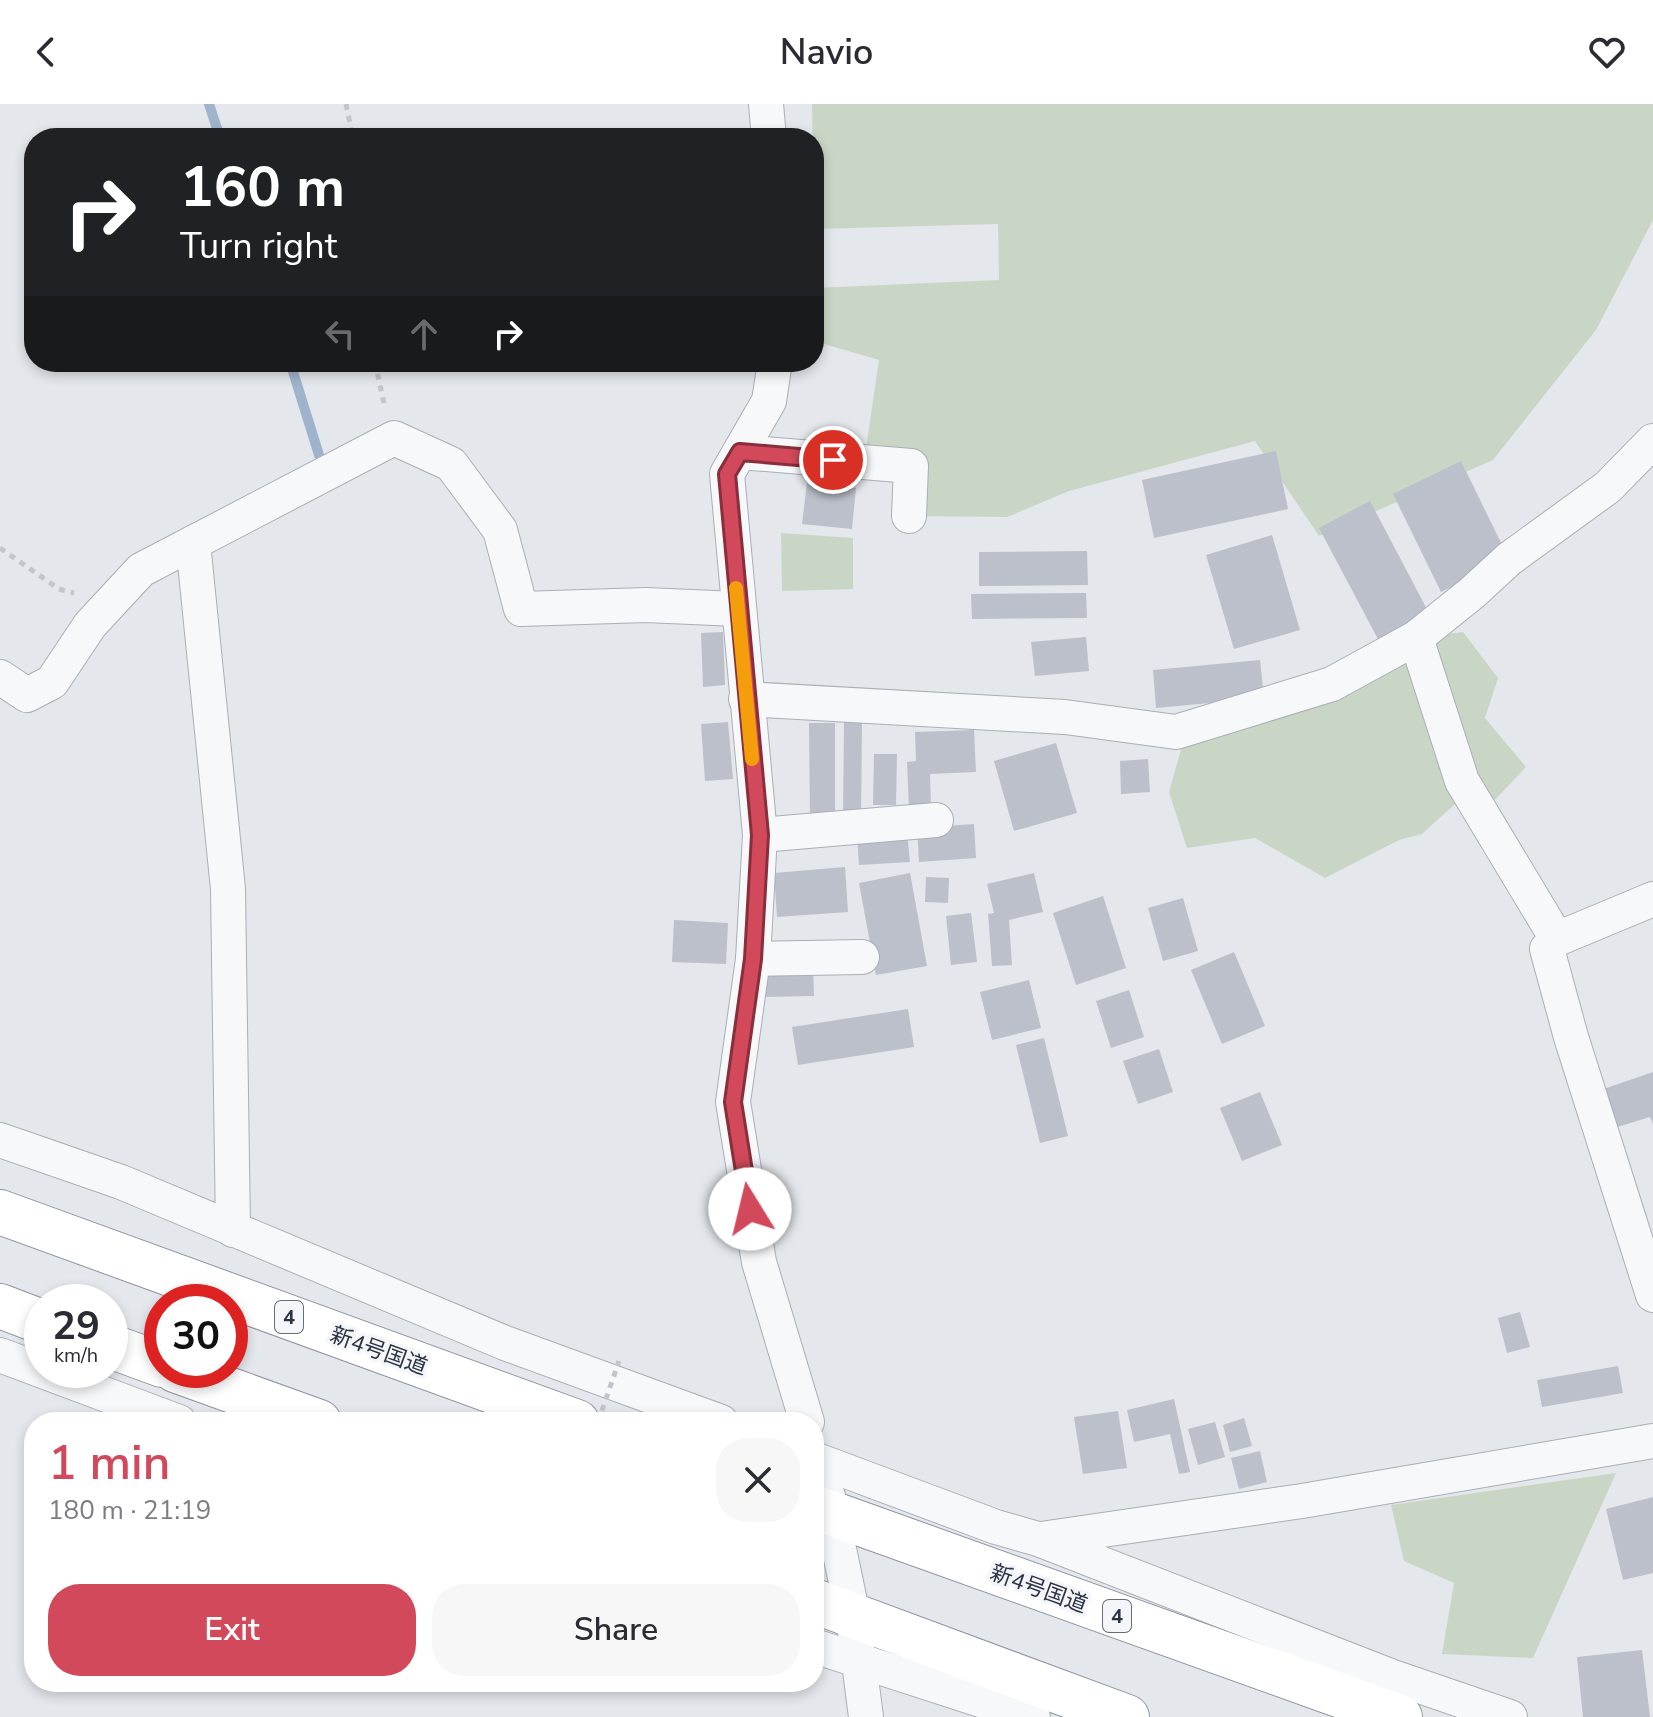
<!DOCTYPE html>
<html lang="en">
<head>
<meta charset="utf-8">
<style>
  body { margin:0; font-family:"Nunito Sans","Noto Sans JP",sans-serif; background:#f7f7f7; color:#2b2b33; height:100vh; display:flex; flex-direction:column; font-size:30px; white-space:nowrap }
  * { box-sizing:border-box; margin:0 }
  p { font-size:26px; color:#7c7c81 }
  .icon { flex:none; width:44px; height:44px; fill:none; stroke:currentColor; stroke-width:2; stroke-linecap:round; stroke-linejoin:round }
  .map { position:relative; flex:1; overflow:hidden }
  .panel { position:absolute; left:24px; top:1308px; width:800px; height:280px; display:flex; flex-direction:column; background:#fff; border-radius:32px; box-shadow:0 4px 12px #0003 }
  .panel>* { flex:none }
  .guide { position:absolute; left:24px; top:24px; width:800px; height:244px; border-radius:32px; box-shadow:0 4px 12px #0003; background:#202124; color:#fff; overflow:hidden }
  .speed { position:absolute; left:24px; top:1180px; display:flex; gap:16px; font-size:40px; font-weight:700; text-align:center }
  .speed>* { display:grid; place-content:center; width:104px; height:104px; border-radius:50%; background:#fff; box-shadow:0 4px 12px #0003; line-height:1 }
  .speed small { font-size:20px; font-weight:400 }
  .speed .limit { border:12px solid #d22; background:#fff; color:#111 }
  .pin { position:absolute; display:grid; place-items:center; width:68px; height:68px; color:#fff; margin:-34px; border:4px solid #fff; border-radius:50%; box-shadow:0 2px 8px #0007 }
  .me { position:absolute; width:88px; margin:-44px; rotate:351deg; stroke-linejoin:round; filter:drop-shadow(0 0 6px #0008) }
  .turn { display:flex; align-items:center; gap:28px; height:168px; padding:0 24px; font-size:36px }
  .turn .icon { width:104px; height:104px; stroke-width:2.5 }
  .turn b { display:block; font-size:56px; line-height:68px }
  .lanes { display:flex; align-items:center; height:76px; padding:0 24px; background:#0003; justify-content:center; gap:40px; direction:ltr }
  .lanes .off { opacity:.35 }
  .round { display:grid; place-items:center; flex:none; width:84px; height:84px; border-radius:32px; background:#f7f7f7 }
  .headline { display:flex; align-items:center; justify-content:space-between; height:136px; padding:0 24px }
  h1 { font-size:48px; font-weight:600; line-height:60px; color:#d1495b }
  .cta { display:flex; gap:16px; margin-top:auto; padding:16px 24px }
  .cta a { flex:1; height:92px; border-radius:32px; background:#d1495b; color:#fff; font-size:32px; font-weight:600; line-height:92px; text-align:center }
  .cta a+a { background:#f7f7f7; color:#2b2b33 }
  header { display:flex; justify-content:space-between; align-items:center; height:104px; padding:0 24px; background:#fff; font-size:36px; font-weight:600 }
  .map>svg:first-child { display:block }
  .green { fill:#c9d6c5 }
  .lines { fill:none; stroke-linecap:round; stroke-linejoin:round }
  .stream { stroke:#9fb4cc; stroke-width:10 }
  .building { fill:#bbc0ca }
  .minor-casing { stroke:#a9aeb7; stroke-width:36 }
  .highway-casing { stroke:#8b94a3; stroke-width:46 }
  .path { stroke:#c2c5cb; stroke-width:5; stroke-dasharray:6 6; stroke-linecap:butt }
  .minor { stroke:#f7f8fa; stroke-width:34 }
  .highway { stroke:#fff; stroke-width:44 }
  .path-bridge { stroke:#c2c5cb; stroke-width:5; stroke-dasharray:6 6; stroke-linecap:butt }
  .route-casing { stroke:#882f3b; stroke-width:20 }
  .route { stroke:#d1495b; stroke-width:14 }
  .slow { stroke:#f59e0b; stroke-width:14 }
  .labels { text-anchor:middle; stroke-width:7; stroke-linejoin:round; paint-order:stroke }
  .shield { fill:#f4f6f9; stroke:#676e7b; stroke-width:2 }
  .shield-label { font-size:20px; font-weight:bold; fill:#2b3445 }
  .street-label { font-size:22px; fill:#2b3445; stroke:#f4f6f9 }
</style>
</head>
<body>
<header><svg class="icon" aria-label="back" viewBox="0 0 24 24"><path d="M15 5l-7 7 7 7"/></svg>Navio<svg class="icon" aria-label="heart" viewBox="0 0 24 24"><path d="M12 20l-8-8c-3-5 5-10 8-4 3-6 11-1 8 4z"/></svg></header>
<div class="map">
<svg width="1653" height="1613" viewBox="0 0 1653 1613">
  <rect width="100%" height="100%" fill="#e4e7ec"/>
  <g class="green">
    <path d="M812,0h841v116l-57,110 -103,130 -174,76 -64,-95 -186,50 -62,26 -98,-1 1,-50 -46,-4 15,-102 -65,-19v-53l185,-8 -1,-56 -184,5z"/>
    <path d="M781,429l72,5v51l-71,2z"/>
    <path d="M1463,528l35,46 -13,40 41,49 -36,38 -22,-13 -46,42 -23,6 -74,38 -70,-40 -68,10 -18,-56 18,-64 229,-90z"/>
    <path d="M1616,1369l-83,185 -91,-4 12,-71 -50,-22 -13,-56z"/>
  </g>
  <g class="lines">
    <g class="stream">
      <path d="M209,0l11,34"/>
      <path d="M290,258l29,93"/>
    </g>
  </g>
  <g class="building">
    <path d="M1276,347l12,58 -134,29 -12,-58z"/>
    <path d="M1461,357l48,98 -68,33 -48,-98z"/>
    <path d="M807,379l49,5 -4,41 -50,-5z"/>
    <path d="M1370,397l60,114 -51,26 -60,-113z"/>
    <path d="M1272,431l28,95 -66,19 -28,-94z"/>
    <path d="M1087,447l1,34 -109,1v-34z"/>
    <path d="M1086,489l1,25 -115,1 -1,-25z"/>
    <path d="M723,528l2,53 -22,2 -2,-54z"/>
    <path d="M1086,533l3,34 -54,5 -4,-34z"/>
    <path d="M1260,556l4,38 -108,10 -3,-38z"/>
    <path d="M728,618l5,57 -28,2 -4,-57z"/>
    <path d="M844,618l18,1 -1,97 -18,-1z"/>
    <path d="M809,619h26v100h-25z"/>
    <path d="M974,626l2,42 -46,2 1,33 -22,1 -2,-46 9,-1 -1,-29z"/>
    <path d="M1056,639l21,70 -63,18 -20,-70z"/>
    <path d="M874,650h23l-1,51h-23z"/>
    <path d="M1148,655l2,33 -29,2 -1,-33z"/>
    <path d="M974,720l2,34 -57,4 -2,-34z"/>
    <path d="M907,728l3,30 -51,3 -2,-30z"/>
    <path d="M845,763l3,45 -71,5 -3,-44z"/>
    <path d="M910,769l17,93 -51,9 -17,-92z"/>
    <path d="M1034,769l9,39 -34,8 3,45 -20,1 -4,-52 6,-1 -7,-29z"/>
    <path d="M926,773l23,1 -1,25 -23,-1z"/>
    <path d="M1103,792l23,72 -50,17 -23,-72z"/>
    <path d="M1183,794l15,53 -35,10 -15,-53z"/>
    <path d="M971,809l6,49 -26,3 -5,-49z"/>
    <path d="M674,816l54,3 -2,41 -54,-2z"/>
    <path d="M1234,848l31,74 -43,18 -31,-74z"/>
    <path d="M813,865l1,27 -53,1 -1,-27z"/>
    <path d="M1029,876l12,48 -49,12 -12,-48z"/>
    <path d="M1129,886l15,47 -33,11 -15,-47z"/>
    <path d="M908,905l6,38 -116,18 -6,-38z"/>
    <path d="M1044,934l24,98 -28,7 -24,-98z"/>
    <path d="M1159,945l14,43 -35,12 -15,-43z"/>
    <path d="M1653,968v52l-3,-7 -49,15 -12,-38z"/>
    <path d="M1260,988l22,53 -40,16 -22,-53z"/>
    <path d="M1520,1208l10,35 -23,6 -9,-35z"/>
    <path d="M1618,1262l5,27 -81,14 -5,-27z"/>
    <path d="M1174,1295l16,73 -11,2 -9,-40 -36,8 -7,-32z"/>
    <path d="M1118,1307l9,57 -44,6 -9,-57z"/>
    <path d="M1244,1314l8,28 -22,6 -7,-27z"/>
    <path d="M1215,1318l10,35 -27,8 -10,-36z"/>
    <path d="M1260,1347l7,31 -28,7 -8,-31z"/>
    <path d="M1653,1393v76l-30,7 -17,-71z"/>
    <path d="M1642,1546l8,67h-67l-6,-60z"/>
  </g>
  <g class="lines">
    <g class="minor-casing">
      <g id="minor">
        <path d="M766,0l3,34"/>
        <path d="M775,258l-6,39 -42,73 33,361 -7,124 -20,143 26,160 48,160"/>
        <path d="M740,348l171,14 -2,50"/>
        <path d="M193,439l35,346 5,341"/>
        <path d="M1416,534l46,143 95,158 -10,10 24,88 82,258"/>
        <path d="M0,573l27,18 25,-13 38,-57 51,-55 253,-132 57,26 49,66 21,79 125,-4 91,4"/>
        <path d="M746,595l319,18 111,15 156,-48 84,-46 56,-45 37,-34 99,-72 45,-46"/>
        <path d="M760,731l176,-15"/>
        <path d="M1557,835l96,-40"/>
        <path d="M753,855l109,-2"/>
        <path d="M0,1036l121,42 384,161 216,79"/>
        <path d="M0,1251l179,67"/>
        <path d="M814,1355l182,68 42,12 355,138 117,40"/>
        <path d="M828,1392l25,120 13,101"/>
        <path d="M1041,1435l261,-38 351,-60"/>
        <path d="M814,1542l219,71"/>
      </g>
    </g>
    <g class="highway-casing">
      <g id="highway">
        <path d="M0,1108l577,210"/>
        <path d="M0,1202l42,16"/>
        <path d="M110,1242l52,19"/>
        <path d="M175,1266l144,52"/>
        <path d="M814,1403l586,210"/>
        <path d="M814,1497l313,116"/>
      </g>
    </g>
    <g class="path">
      <path d="M346,0l7,34"/>
      <path d="M375,258l10,46"/>
      <path d="M0,444l59,41 15,4"/>
      <path d="M754,1312l14,6"/>
    </g>
    <use href="#minor" class="minor"/>
    <use href="#highway" class="highway"/>
    <path class="path-bridge" d="M598,1318l21,-61"/>
  </g>
  <g class="lines">
    <g class="route-casing">
      <path id="route" d="M750,1105l-17,-107 20,-143 7,-124 -33,-361 13,-22 93,8"/>
    </g>
    <use href="#route" class="route"/>
    <path class="slow" d="M736,484l16,171"/>
  </g>
  <g class="labels">
    <g class="shield">
      <rect x="275" y="1197" width="28" height="32" rx="6"/>
      <rect x="1103" y="1496" width="28" height="32" rx="6"/>
    </g>
    <g class="shield-label">
      <text x="289" y="1220">4</text>
      <text x="1117" y="1519">4</text>
    </g>
    <g class="street-label">
      <text transform="translate(379 1246) rotate(20)" y="8">新4号国道</text>
      <text transform="translate(1039 1484) rotate(20)" y="8">新4号国道</text>
    </g>
  </g>
</svg>
<div class="speed"><div>29<small>km/h</small></div><div class="limit">30</div></div>
<div class="pin" style="left:833px;top:356px;background:#d93025"><svg class="icon" aria-label="arrive" viewBox="0 0 24 24"><path d="M6 21V4h12l-3 4 3 4H6"/></svg></div>
<svg class="me" style="left:750px;top:1105px" viewBox="-20 -20 40 40"><circle r="19" fill="#fff"/><path d="M0-13L10 11 0 6-10 11z" fill="#d1495b"/></svg>
<div class="guide">
<div class="turn"><svg class="icon" aria-label="right" viewBox="0 0 24 24"><path d="M7 20v-9h11M14 6l5 5-5 5"/></svg><div><b>160 m</b>Turn right</div></div>
<div class="lanes"><svg class="icon off" aria-label="left" viewBox="0 0 24 24"><path d="M17 20v-9H6M10 6l-5 5 5 5"/></svg><svg class="icon off" aria-label="ahead" viewBox="0 0 24 24"><path d="M12 20V5M6 11l6-6 6 6"/></svg><svg class="icon" aria-label="right" viewBox="0 0 24 24"><path d="M7 20v-9h11M14 6l5 5-5 5"/></svg></div>
</div>
<section class="panel">
<div class="headline"><div><h1>1 min</h1><p>180 m · 21:19</p></div><a class="round"><svg class="icon" aria-label="close" viewBox="0 0 24 24"><path d="M6 6l12 12M18 6L6 18"/></svg></a></div>
<div class="cta"><a>Exit</a><a>Share</a></div>
</section>
</div>
</body>
</html>
